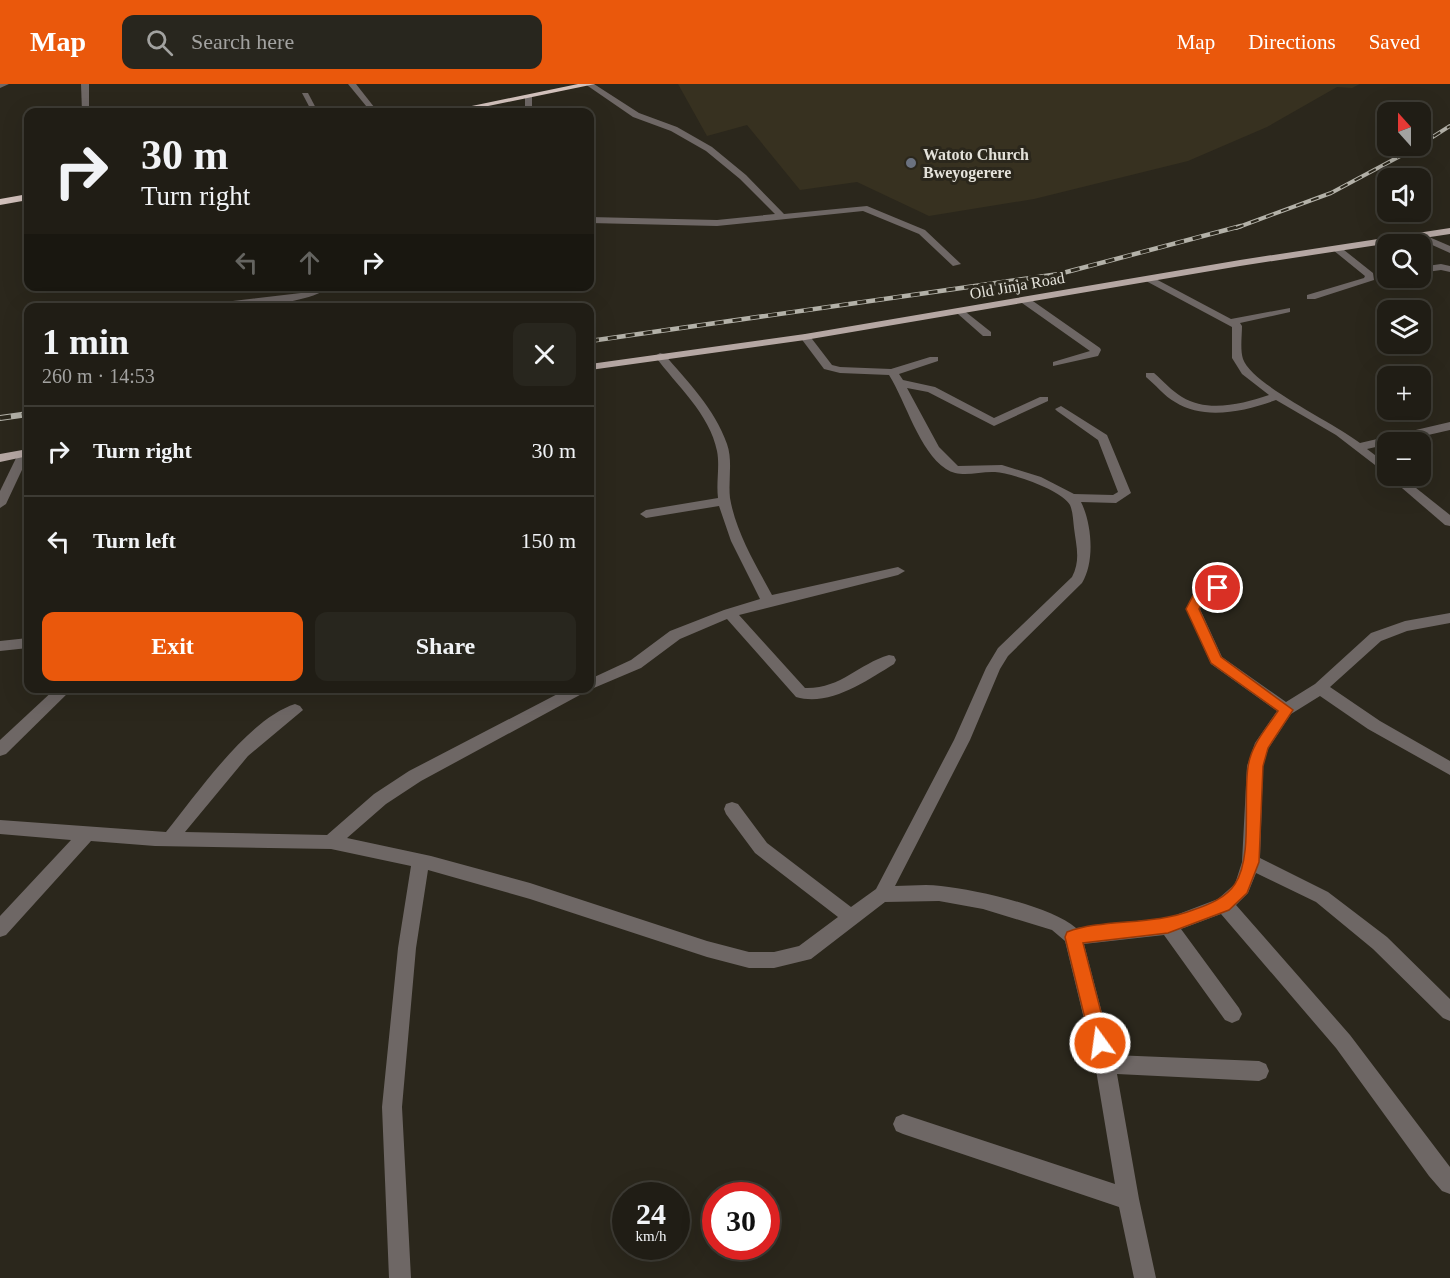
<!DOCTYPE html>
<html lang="en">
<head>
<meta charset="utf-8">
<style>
  body { margin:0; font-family:"Times New Roman",serif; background:#28261e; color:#f1f3f6; height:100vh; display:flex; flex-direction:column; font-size:22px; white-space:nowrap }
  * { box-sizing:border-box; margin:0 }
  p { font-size:20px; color:#a2a2a0 }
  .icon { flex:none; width:33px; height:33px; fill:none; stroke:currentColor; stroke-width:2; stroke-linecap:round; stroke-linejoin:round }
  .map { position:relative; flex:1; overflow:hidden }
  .details { position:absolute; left:24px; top:219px; width:570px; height:390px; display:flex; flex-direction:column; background:#201d15; border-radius:12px; box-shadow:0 6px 24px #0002,0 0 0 2px #3d3b34 }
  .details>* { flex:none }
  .hud { position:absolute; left:24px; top:24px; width:570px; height:183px; border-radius:12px; box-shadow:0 6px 24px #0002,0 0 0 2px #3d3b34; background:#201d15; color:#f1f3f6; overflow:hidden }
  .needle { width:39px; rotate:339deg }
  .controls { position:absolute; left:1377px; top:18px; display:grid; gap:12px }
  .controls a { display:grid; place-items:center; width:54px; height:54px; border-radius:12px; background:#201d15; box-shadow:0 6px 24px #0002,0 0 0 2px #3d3b34; font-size:30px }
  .speed { position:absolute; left:612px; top:1098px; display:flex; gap:12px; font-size:30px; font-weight:700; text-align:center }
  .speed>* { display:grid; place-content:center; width:78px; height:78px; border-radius:50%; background:#201d15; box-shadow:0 6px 24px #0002,0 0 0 2px #3d3b34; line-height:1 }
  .speed small { font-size:15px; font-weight:400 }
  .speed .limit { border:9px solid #d22; background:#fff; color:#111 }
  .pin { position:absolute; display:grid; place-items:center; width:51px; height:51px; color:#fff; margin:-26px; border:3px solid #fff; border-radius:50%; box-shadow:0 2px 6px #0007 }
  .me { position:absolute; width:66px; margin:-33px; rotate:346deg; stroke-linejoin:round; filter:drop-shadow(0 0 4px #0008) }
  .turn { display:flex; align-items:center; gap:21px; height:126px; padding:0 18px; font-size:27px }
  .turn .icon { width:78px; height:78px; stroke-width:2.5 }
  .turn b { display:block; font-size:42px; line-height:51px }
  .lanes { display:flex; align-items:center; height:57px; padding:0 18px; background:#0003; justify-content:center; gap:30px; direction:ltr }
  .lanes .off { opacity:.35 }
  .round { display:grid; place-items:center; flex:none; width:63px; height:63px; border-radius:12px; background:#28261e }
  .head { display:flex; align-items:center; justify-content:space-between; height:102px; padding:0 18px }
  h1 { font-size:36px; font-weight:800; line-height:45px }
  .cta { display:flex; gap:12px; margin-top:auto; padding:12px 18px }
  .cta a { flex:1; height:69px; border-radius:12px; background:#ea580c; color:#fff; font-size:24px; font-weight:800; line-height:69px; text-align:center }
  .cta a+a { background:#28261e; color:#f1f3f6 }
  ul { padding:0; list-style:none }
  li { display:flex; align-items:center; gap:18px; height:90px; padding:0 18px; border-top:2px solid #3d3b34 }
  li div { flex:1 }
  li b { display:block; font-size:22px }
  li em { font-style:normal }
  header { display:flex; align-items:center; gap:36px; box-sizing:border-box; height:84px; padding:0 30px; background:#ea580c; color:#fff }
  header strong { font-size:28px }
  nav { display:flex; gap:33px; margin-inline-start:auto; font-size:21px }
  .search { width:420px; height:54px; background:#28261e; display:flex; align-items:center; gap:15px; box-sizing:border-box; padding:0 21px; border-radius:12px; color:#a2a2a0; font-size:22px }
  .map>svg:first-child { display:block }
  .built { fill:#373120 }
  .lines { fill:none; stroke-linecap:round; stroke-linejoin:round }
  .minor { fill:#6e6765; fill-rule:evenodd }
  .major { fill:#b5a7a3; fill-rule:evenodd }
  .highway { fill:#d2c1bc; fill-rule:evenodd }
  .rail-far2-casing { stroke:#b3b1a8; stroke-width:4 }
  .rail-far1-casing { stroke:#b3b1a8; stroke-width:4.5 }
  .rail-casing { stroke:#b3b1a8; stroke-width:6 }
  .rail-far2 { stroke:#2b271c; stroke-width:2; stroke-dasharray:8; stroke-linecap:butt }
  .rail-far1 { stroke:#2b271c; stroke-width:3; stroke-dasharray:9; stroke-linecap:butt }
  .rail { stroke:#2b271c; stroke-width:4; stroke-dasharray:11; stroke-linecap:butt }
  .route { fill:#ea580c; stroke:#983908; stroke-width:1.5 }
  .worship-dot { fill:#6b7280; stroke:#2b271c; stroke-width:2 }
  .labels { text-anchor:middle; stroke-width:6; stroke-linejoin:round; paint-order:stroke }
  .far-poi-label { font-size:16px; font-weight:bold; fill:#e4e2da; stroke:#2b271c; text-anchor:start }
  .far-street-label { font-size:16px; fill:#e4e2da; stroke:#2b271c }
</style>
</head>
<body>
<header>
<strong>Map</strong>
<div class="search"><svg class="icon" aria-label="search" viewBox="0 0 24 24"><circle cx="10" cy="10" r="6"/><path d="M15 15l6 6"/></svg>Search here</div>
<nav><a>Map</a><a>Directions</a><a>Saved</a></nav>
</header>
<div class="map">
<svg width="1450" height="1194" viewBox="0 0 1450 1194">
  <rect width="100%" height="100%" fill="#2b271c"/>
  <path class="built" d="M678,0h682l-8,4 -15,-1 -70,40 -79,34 -154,38 -105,17 -72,-34 -57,8 -53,-65 -40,11z"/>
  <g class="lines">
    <g class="minor">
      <path d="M0,0h9l-9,4z"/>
      <path d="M81,0h8v28h-7z"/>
      <path d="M348,0h8l22,28h-7z"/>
      <path d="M585,0h9l45,29 38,14 35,20 34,28 38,39 83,-8 58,24 36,34 -8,2 -34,-32 -56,-23 -146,15 -127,-3v-6l127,3 58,-6 -35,-35 -34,-28 -35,-20 -38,-14z"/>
      <path d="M302,9h6l10,19h-6z"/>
      <path d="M525,11l7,2v15h-7z"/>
      <path d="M1422,150l28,12v7l-31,-14 -2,-2z"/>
      <path d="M1333,162h6l34,27 1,7 -59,19h-8v-4l57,-17 1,-2 -32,-26z"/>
      <path d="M1441,180l9,2v6l-9,-2 -21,3v-6z"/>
      <path d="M1146,193h6l79,42 59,-11v4l-50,11 2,3c0,9 -2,24 1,33 9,26 92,64 117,84l90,-21v8l-83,19 21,16v10l-52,-40 -60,-35c-31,11 -71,21 -101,2 -11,-6 -19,-17 -29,-25v-4h8c9,8 18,18 28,24 26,16 60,7 87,-2l-27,-21 -10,-16v-31l-86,-46z"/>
      <path d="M318,202h13c-24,21 -105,22 -137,22l5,-3 102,-12z"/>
      <path d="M1022,215h8l70,49 1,2 -3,6 -45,10v-4l37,-11 -68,-48z"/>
      <path d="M962,225l29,23v4h-8l-25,-22 -1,-2z"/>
      <path d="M805,250l4,1 23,30 8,2 51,2 39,-12h8v4l-39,13 4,6 32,7 59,31 46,-21h8v4l-54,25 -66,-34 -21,-4 32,59 19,19 44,-1 39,12 33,17 39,1 5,-3 -20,-52 -41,-29 -2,-2 6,-3 46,29 24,58 -15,10 -35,-1c11,22 14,60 1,81l-74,73 -8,13 -30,71 -75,146c15,0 31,-2 46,0 36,4 109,20 135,42l92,-10 50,-19 17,-15 7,-22 5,-96 8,-23 22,-32 -66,-47 -25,-55 9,-19 41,-11 5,2 2,3 -2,3 -35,9 -6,13 22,48 64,45 29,-18 56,-51 34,-12 45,-8v10l-43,8 -26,10 -51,46 50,34 70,40v14l-82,-46 -48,-33 -29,18 -23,35 -5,17 -3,92 68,34 59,45 63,62v22l-7,-3 -70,-69 -57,-47 -60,-29 -8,20 -12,12 114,130 100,132v27l-8,-3 -13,-15 -93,-128 -115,-134 -40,15 58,79 3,6 -3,6 -7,3 -7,-3 -61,-85 -80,9 29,111 146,6 7,3 3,7 -3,7 -7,3 -142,-7 22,125 17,79h-22l-15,-71 -216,-73 -7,-3 -3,-7 3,-7 7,-3 212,70 -20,-120 -30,-123 -13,-11 -69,-21 -44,-8 -54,1 -74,57 -37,9h-25l-42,-11 -177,-58 -102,-29 -12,78 -14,159 9,171h-22l-7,-171 16,-159 13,-82 -80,-17 -176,-3 -64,-5 -85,94 -6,2v-21l71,-76 -71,-6v-14l166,12c31,-38 82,-113 129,-128l5,2 3,4 -55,46 -63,76 142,3 47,-41 35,-23 160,-83h21v-9l41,-19 39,-29 54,-21 36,-11 -29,-58 -12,-35 -73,12 -6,-4 6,-4 72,-12c-2,-16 2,-32 -1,-47 -7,-37 -41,-66 -62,-95l5,-3 4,1c23,27 51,55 63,90 6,17 1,36 3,54 6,35 26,67 42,97l126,-28 7,4 -7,4 -159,40 66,73c36,1 53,-24 84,-33l5,1 2,4 -2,4c-28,17 -64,43 -98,33l-69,-78 -47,20 -39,29 -52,22 -168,91 -35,23 -39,34 84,18 99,27 177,58 42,11h25l25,-6 39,-29 -83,-64 -29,-39 -2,-5 2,-5 6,-2 6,2 29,39 84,64 25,-18 78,-149 32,-72 12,-20 74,-71c9,-17 4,-32 2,-49 -1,-8 -1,-16 -4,-23 -8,-15 -58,-32 -75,-33 -16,-1 -34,7 -49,-3 -27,-18 -40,-67 -57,-94l-49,-2 -16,-4 -24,-32z"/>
      <path d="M24,366l4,2v5l-22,47 -6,4v-17l18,-37z"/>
      <path d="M1388,392h13l49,39v11l-5,-1z"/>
      <path d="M28,554v10l-28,3v-10z"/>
      <path d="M56,604h17l-67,66 -6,2v-16z"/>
    </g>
    <g class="major">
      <path d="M1450,144v6l-210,32 -435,74 -215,30v-6l215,-30 435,-74z"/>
      <path d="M28,365v7l-28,6v-8z"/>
    </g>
    <g class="highway">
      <path d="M578,0h17l-136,28h-16z"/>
      <path d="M28,110v6l-28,5v-6z"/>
    </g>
    <g class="rail-far2-casing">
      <g id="rail-far2">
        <path d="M1420,61l30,-19"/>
        <path d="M1236,144l95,-35 88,-47"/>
      </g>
    </g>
    <g class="rail-far1-casing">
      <path id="rail-far1" d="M590,257l469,-67 182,-48"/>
    </g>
    <g class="rail-casing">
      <path id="rail" d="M0,334l28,-4"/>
    </g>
    <use href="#rail-far2" class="rail-far2"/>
    <use href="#rail-far1" class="rail-far1"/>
    <use href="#rail" class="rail"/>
  </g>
  <path class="route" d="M1218,500l6,4 -2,3 -17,5 -6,13 22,48 72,53 -25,38 -5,18 -4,96 -12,31 -18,17 -61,23 -85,10 26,100 -3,6 -6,3 -7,-3 -2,-6 -26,-106 2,-5c37,-14 85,-6 126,-22 15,-5 33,-12 42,-26 18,-27 8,-85 13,-117 3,-22 18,-38 30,-56l-67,-48 -25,-54 10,-19z"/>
  <circle class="worship-dot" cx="911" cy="79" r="6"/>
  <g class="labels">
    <g class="far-poi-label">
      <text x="923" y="76">Watoto Church<tspan x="923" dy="18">Bweyogerere</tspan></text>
    </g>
    <g class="far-street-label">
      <text transform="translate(1017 201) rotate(-10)" y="6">Old Jinja Road</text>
    </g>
  </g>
</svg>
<div class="controls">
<a><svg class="needle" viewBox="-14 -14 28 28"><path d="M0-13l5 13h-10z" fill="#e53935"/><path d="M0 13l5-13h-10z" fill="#a2a2a0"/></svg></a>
<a><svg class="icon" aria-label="sound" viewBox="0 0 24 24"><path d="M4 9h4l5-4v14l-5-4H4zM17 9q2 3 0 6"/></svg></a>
<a><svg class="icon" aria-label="search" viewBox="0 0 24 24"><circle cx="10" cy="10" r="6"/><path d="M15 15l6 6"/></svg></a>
<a><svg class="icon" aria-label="layers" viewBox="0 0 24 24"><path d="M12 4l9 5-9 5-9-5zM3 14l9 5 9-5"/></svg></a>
<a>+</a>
<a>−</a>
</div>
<div class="speed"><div>24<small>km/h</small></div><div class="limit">30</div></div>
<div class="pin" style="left:1218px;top:504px;background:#d93025"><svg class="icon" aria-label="arrive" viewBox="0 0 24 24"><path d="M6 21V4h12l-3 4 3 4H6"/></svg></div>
<svg class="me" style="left:1100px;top:959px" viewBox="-20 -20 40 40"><circle r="17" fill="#ea580c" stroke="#fff" stroke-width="3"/><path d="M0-11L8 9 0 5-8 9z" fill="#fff"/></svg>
<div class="hud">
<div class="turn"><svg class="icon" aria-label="right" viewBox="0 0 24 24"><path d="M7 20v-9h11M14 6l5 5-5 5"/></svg><div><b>30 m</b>Turn right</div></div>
<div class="lanes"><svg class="icon off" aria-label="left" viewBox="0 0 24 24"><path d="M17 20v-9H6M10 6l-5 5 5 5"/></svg><svg class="icon off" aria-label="ahead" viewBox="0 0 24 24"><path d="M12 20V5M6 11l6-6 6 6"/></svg><svg class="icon" aria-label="right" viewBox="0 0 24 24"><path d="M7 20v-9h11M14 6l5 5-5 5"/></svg></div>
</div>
<section class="details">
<div class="head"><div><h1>1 min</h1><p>260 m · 14:53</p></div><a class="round"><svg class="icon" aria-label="close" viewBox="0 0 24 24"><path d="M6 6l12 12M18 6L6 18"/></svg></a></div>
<ul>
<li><svg class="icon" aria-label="right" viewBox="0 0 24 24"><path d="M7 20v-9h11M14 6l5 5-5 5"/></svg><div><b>Turn right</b></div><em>30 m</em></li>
<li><svg class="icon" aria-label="left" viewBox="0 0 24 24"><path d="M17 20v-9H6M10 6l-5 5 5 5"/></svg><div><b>Turn left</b></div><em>150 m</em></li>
</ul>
<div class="cta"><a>Exit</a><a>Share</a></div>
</section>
</div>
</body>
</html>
